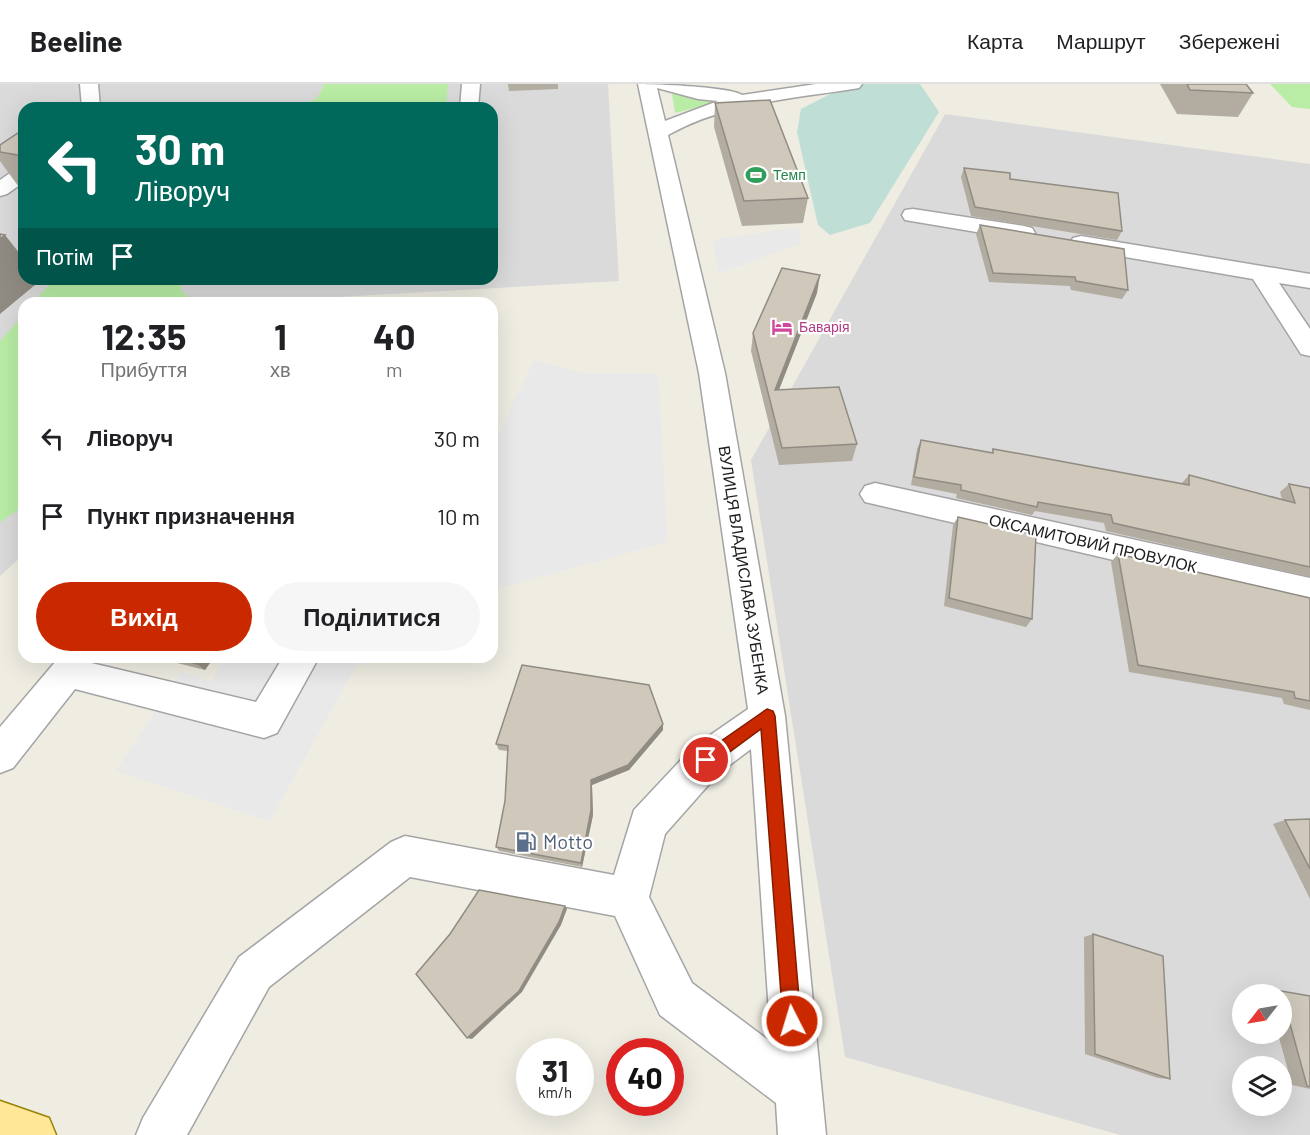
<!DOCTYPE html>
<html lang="uk">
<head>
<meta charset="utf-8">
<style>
  body { margin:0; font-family:Barlow,sans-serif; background:#f6f6f6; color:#202124; height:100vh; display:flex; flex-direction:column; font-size:22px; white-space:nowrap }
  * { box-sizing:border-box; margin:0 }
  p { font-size:20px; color:#757577 }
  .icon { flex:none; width:33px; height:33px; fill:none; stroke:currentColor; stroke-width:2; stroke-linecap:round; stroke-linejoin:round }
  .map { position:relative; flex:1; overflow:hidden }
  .drawer { position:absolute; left:18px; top:213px; width:480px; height:366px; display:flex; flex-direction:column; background:#fff; border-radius:18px; box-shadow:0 6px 24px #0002 }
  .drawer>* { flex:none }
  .hud { position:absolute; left:18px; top:18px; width:480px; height:183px; border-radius:18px; box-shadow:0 6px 24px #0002; background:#00695c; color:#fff; overflow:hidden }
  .needle { width:39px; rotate:239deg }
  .buttons { position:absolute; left:1232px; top:900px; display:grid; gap:12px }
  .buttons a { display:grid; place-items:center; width:60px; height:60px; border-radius:50%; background:#fff; box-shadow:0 6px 24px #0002; font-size:30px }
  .speed { position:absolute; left:516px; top:954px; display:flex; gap:12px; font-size:30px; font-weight:700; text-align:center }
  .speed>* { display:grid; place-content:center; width:78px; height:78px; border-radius:50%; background:#fff; box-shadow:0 6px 24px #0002; line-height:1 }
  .speed small { font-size:15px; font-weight:400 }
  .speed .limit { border:9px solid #d22; background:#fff; color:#111 }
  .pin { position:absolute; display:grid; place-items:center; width:51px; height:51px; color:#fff; margin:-26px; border:3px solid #fff; border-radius:50%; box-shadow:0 2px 6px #0007 }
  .me { position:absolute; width:66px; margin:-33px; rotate:355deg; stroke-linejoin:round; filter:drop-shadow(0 0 4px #0008) }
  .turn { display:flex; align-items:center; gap:21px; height:126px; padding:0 18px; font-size:27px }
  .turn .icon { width:78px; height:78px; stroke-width:2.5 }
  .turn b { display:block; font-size:42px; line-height:51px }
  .then { display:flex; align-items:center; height:57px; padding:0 18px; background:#0003; gap:12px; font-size:22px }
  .eta { display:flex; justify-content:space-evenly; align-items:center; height:102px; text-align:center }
  .eta b { font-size:36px; font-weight:700; line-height:42px }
  .cta { display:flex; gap:12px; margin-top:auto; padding:12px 18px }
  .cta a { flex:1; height:69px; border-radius:36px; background:#ca2900; color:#fff; font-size:24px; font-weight:700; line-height:69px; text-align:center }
  .cta a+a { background:#f6f6f6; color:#202124 }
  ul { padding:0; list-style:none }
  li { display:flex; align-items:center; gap:18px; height:78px; padding:0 18px }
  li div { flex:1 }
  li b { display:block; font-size:22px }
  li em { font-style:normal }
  header { display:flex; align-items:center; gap:36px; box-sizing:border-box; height:84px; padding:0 30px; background:#fff; border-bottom:2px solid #e0e0e0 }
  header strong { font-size:28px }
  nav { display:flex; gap:33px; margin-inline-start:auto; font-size:21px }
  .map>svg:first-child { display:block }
  .residential { fill:#dbdada; fill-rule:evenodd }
  .grass { fill:#b9eda5 }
  .wetland { fill:#beded6 }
  .parking { fill:#e9e9e9 }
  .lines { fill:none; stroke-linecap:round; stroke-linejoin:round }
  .minor-casing { stroke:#a4a4a4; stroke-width:3 }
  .major-casing { stroke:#968300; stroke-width:3 }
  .minor { fill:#fff; fill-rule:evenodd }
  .major { fill:#ffe797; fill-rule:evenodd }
  .wall { fill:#b2aca1 }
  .shaded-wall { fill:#918c83 }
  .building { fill:#cfc8bb; stroke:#918c83; stroke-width:1.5 }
  .route { fill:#ca2900; stroke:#831b00; stroke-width:1.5 }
  .labels { text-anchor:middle; stroke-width:4.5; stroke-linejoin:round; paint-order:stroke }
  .far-leisure-label { font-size:14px; fill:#27864d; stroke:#fff; text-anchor:start }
  .far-hotel-label { font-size:14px; fill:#b23c85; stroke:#fff; text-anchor:start }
  .street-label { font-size:16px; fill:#1d1d1d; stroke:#fff }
  .near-service-label { font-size:20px; fill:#4e5e75; stroke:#fff; text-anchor:start }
</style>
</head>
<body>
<header>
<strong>Beeline</strong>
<nav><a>Карта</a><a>Маршрут</a><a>Збережені</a></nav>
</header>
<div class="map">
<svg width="1310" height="1051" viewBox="0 0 1310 1051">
  <rect width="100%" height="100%" fill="#efede2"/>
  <g class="residential">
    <path d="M0,0h608l11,197 -316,18 -4,4h-275v251l-24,22zM24,24h468v171h-468z"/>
    <path d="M945,30l365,50v971h-190l-275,-78 -94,-597zM1242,910h39v40h-39zM1242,982h39v40h-39z"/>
  </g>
  <g class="grass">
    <path d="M324,0h124l-2,24h-155l26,-9z"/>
    <path d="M1270,0h40v25l-18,-2z"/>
    <path d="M672,10l49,7 -46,12z"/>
    <path d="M54,195h130l-4,11 16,13h-163z"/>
    <path d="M24,230v192l-24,16v-181z"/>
  </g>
  <path class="wetland" d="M850,0h70l19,28 -69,111 -40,12 -12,-10 -21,-93 4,-23z"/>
  <g class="parking">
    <path d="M799,143l2,17 -82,29 -7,-33z"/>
    <path d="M534,276l49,13 75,1 10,168 -176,48v-144z"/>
    <path d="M226,573h135l-91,164 -154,-50 65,-99 30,9z"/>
  </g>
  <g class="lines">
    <g class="minor-casing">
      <g id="minor">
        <path d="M80,0h18l2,24h-18z"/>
        <path d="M462,0h18l-2,24h-18z"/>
        <path d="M638,0c18,0 93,3 104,11l74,-11h46l-3,4 -6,1c-64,10 -128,14 -185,46l57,238 60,343 41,419h-48l-2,-32 -116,-88 -45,-99 -205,-39 -141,110 -82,148h-51l7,-17 96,-161 152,-115 14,-6 209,39 20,-65 59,-63 55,-38 -49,-336zM657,4l41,11 20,2 -53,20zM751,665l20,293 -79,-59 -43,-86 16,-63 54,-61z"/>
        <path d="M24,82v16l-17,12 -7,2v-16l17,-12z"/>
        <path d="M913,125l111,17 8,2 3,5 -3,5 -8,2 -119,-20 -3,-5 3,-5z"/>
        <path d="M1081,152l229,38v14l-31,-5 31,46v27l-9,-2 -48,-75 -180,-31 -3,-5 3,-5z"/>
        <path d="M875,399l435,95v28l-445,-104 -5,-8 5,-8z"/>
        <path d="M66,573l190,45 27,-45h36l-42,76 -13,5 -189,-49 -62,79 -13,5v-46l56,-66z"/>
      </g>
    </g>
    <g class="major-casing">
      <path id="major" d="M0,1017l49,17 7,17h-56z"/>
    </g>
    <use href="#minor" class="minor"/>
    <use href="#major" class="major"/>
  </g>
  <g class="wall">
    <path d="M508,0h50v5l-49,2z"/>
    <path d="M1160,0h86l7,9 -15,24 -61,-3z"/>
    <path d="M715,19l93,95 -5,25 -61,3 -28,-99z"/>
    <path d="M24,45v65l-24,-33v-16z"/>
    <path d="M964,84l46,11 112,52 -5,9 -146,-24 -10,-39z"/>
    <path d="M980,141l148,65 -6,9 -51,-9 -1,-4 -81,-4 -13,-48z"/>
    <path d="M817,209l-38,97 78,54 -5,17 -73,4 -28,-114 2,-18z"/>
    <path d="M921,356l70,13 2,-4 188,35 8,-9 93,24 -2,-7 9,-8 21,4v89l-204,-46 -2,-8 -69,-12 -3,4 -76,-17 1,-4 -46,-9 6,-36z"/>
    <path d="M958,433l74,102 -6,8 -82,-21 9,-81z"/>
    <path d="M1118,470l192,44v112l-26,-6 -2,-6 -153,-26 -18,-110z"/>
    <path d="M153,573h61l-9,13z"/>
    <path d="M663,646l-34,40 -37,15 1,30 -11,52 -83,-16 -3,-4 9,-46 3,-50 -9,-1 -3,-6z"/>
    <path d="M1310,735v80l-37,-75 12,-4z"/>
    <path d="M1093,850l77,145 -12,-1 -73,-24 -1,-117z"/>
    <path d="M1281,907l29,5v93l-18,-4 -14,-51h3v-40h-14v-1z"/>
  </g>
  <g class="shaded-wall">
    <path d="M5,151l19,24v20h16l1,1 -41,34v-75z"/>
    <path d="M820,191l-3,18 -45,114 3,-17z"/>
    <path d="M201,573h13l-9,13 -8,-6z"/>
    <path d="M663,640v6l-34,40 -37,15 1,30 -11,52 -1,-4 10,-83z"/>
    <path d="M565,822l2,3 -6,16 -39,67 -50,47 -5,-1z"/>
  </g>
  <g class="building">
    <path d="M1187,0h59l7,9 -63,-3z"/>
    <path d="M770,16l38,98 -64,3 -29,-98z"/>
    <path d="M24,45v27l-24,-4v-7z"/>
    <path d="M964,84l46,5v6l108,14 4,38 -147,-24z"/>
    <path d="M980,141l144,24 4,41 -52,-9 -1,-4 -82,-4z"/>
    <path d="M0,150l5,1 -5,4z"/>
    <path d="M782,184l38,7 -45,115 64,-3 18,57 -75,4 -29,-115z"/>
    <path d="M921,356l72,13v-4l45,8 151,28v-10l106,28 -6,-19 21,4v79l-197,-44 -2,-8 -73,-13 -1,5 -76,-17v-5l-47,-8z"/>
    <path d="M958,433l78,18 -4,84 -83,-21z"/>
    <path d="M1118,470l192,44v103l-15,-3 -1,-6 -156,-27z"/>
    <path d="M171,573h30l-4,7z"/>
    <path d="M522,581l127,20 14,39 -35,41 -37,15v30l-10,53 -85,-16 9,-46 3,-55 -12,-2z"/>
    <path d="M1310,735v50l-25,-49z"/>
    <path d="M479,806l86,16 -6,16 -40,69 -52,47 -51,-64 34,-40z"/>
    <path d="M1093,850l70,22 7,123 -75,-25z"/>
    <path d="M1281,907l29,5v91l-3,-1z"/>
  </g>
  <path class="route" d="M767,625l6,2 2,5 26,305 -2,6 -7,3 -6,-3 -3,-6 -22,-292 -49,36 -6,2 -5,-2 -2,-5 2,-5z"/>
  <defs>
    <g id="stadium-bare" transform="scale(1.62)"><path d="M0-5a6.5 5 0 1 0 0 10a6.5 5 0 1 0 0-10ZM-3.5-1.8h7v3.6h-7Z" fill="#2e9e5b" stroke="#fff" stroke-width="2.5" paint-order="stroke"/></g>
    <g id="hotel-bare" transform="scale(1.62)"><path d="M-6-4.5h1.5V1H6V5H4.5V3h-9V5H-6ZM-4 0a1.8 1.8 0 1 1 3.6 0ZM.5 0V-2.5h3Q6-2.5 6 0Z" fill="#d1479c" stroke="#fff" stroke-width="2.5" paint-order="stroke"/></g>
    <g id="fuel-bare" transform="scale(1.62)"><path d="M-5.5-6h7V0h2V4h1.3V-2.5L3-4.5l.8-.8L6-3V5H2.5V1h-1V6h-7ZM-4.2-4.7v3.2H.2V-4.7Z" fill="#5c6f8a" stroke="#fff" stroke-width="2.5" paint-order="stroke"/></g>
  </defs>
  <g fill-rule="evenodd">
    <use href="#stadium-bare" x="756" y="91"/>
    <use href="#hotel-bare" x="782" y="243"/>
    <use href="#fuel-bare" x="526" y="758"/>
  </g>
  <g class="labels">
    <g class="far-leisure-label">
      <text x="773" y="96">Темп</text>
    </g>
    <g class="far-hotel-label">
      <text x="799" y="248">Баварія</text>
    </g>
    <g class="street-label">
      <text transform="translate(1093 459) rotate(13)" y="6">ОКСАМИТОВИЙ ПРОВУЛОК</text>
      <text transform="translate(744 486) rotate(81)" y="6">ВУЛИЦЯ ВЛАДИСЛАВА ЗУБЕНКА</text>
    </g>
    <g class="near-service-label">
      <text x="543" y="765">Motto</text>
    </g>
  </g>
</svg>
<div class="buttons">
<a><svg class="needle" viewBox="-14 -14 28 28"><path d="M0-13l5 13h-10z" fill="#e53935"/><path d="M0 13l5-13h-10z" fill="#757577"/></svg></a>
<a><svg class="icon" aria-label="layers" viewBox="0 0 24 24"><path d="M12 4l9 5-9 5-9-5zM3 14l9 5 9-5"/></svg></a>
</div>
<div class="speed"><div>31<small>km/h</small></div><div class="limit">40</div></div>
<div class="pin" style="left:706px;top:676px;background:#d93025"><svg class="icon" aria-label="arrive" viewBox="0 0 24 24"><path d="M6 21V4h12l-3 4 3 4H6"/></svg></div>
<svg class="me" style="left:792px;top:937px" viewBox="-20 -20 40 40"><circle r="17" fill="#ca2900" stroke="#fff" stroke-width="3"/><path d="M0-11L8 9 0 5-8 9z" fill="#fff"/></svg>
<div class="hud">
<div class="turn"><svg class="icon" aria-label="left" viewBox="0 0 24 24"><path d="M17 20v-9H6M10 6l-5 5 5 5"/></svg><div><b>30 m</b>Ліворуч</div></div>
<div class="then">Потім<svg class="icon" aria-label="arrive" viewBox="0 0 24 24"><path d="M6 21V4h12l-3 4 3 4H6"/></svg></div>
</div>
<section class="drawer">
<div class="eta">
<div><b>12:35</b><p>Прибуття</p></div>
<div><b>1</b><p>хв</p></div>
<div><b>40</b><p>m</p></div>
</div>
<ul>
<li><svg class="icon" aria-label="left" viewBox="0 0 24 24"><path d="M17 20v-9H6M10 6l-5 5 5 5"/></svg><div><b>Ліворуч</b></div><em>30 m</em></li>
<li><svg class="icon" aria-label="arrive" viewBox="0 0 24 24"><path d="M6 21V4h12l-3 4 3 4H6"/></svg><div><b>Пункт призначення</b></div><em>10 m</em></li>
</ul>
<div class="cta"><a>Вихід</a><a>Поділитися</a></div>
</section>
</div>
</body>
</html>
